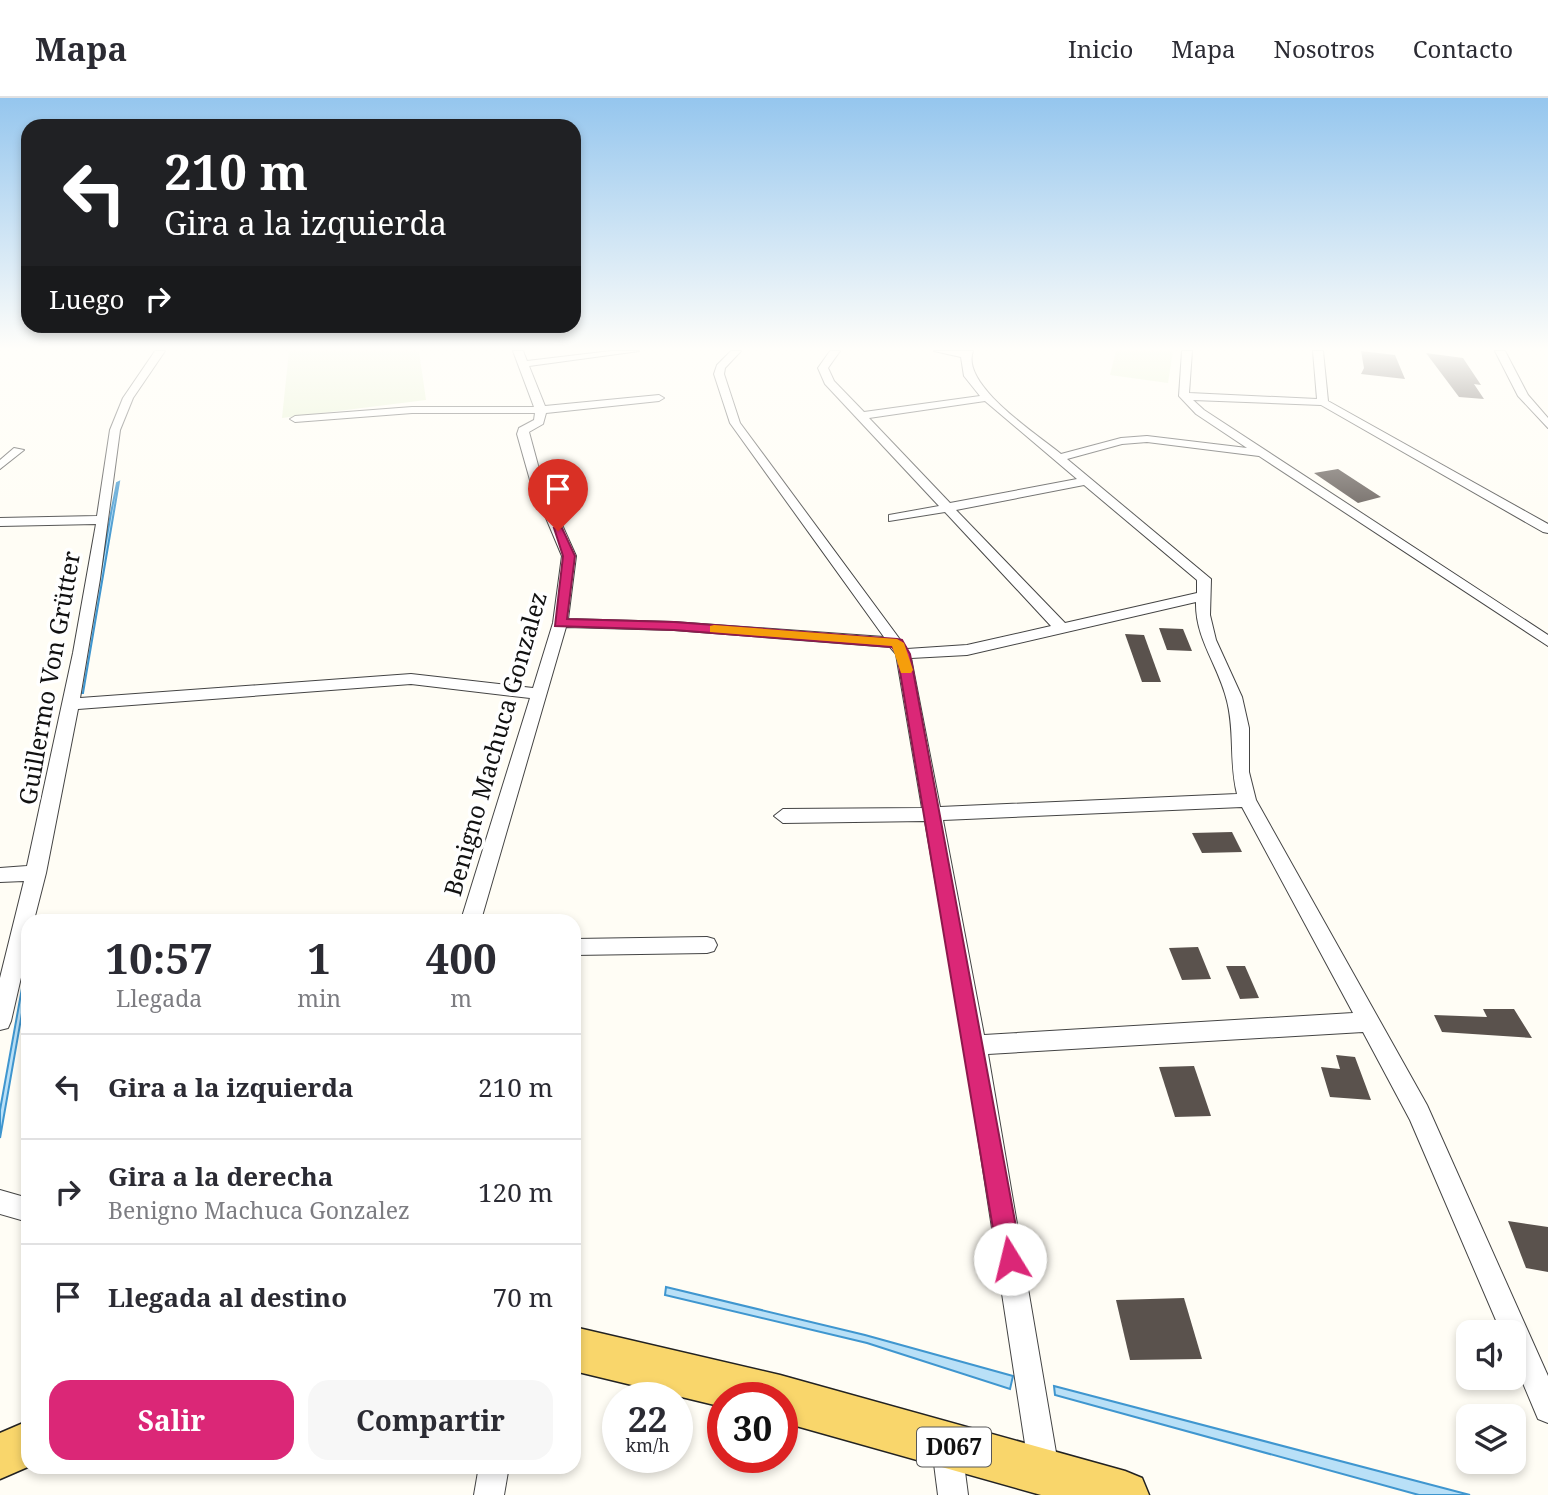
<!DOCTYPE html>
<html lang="es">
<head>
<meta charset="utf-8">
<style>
  body { margin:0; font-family:"Noto Serif",serif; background:#f7f7f7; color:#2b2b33; height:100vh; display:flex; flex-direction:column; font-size:26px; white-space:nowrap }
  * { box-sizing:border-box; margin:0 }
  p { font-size:23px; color:#7c7c81 }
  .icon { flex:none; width:38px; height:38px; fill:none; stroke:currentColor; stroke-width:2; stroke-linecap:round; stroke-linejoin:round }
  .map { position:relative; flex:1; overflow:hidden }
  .sheet { position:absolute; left:21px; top:816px; width:560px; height:560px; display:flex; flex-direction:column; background:#fff; border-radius:21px; box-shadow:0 4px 10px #0003 }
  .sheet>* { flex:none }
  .hud { position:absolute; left:21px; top:21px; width:560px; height:214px; border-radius:21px; box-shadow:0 4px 10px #0003; background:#202124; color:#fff; overflow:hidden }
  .buttons { position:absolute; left:1456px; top:1222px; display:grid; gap:14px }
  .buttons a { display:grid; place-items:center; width:70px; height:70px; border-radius:14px; background:#fff; box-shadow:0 4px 10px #0003; font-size:35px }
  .speed { position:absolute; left:602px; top:1284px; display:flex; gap:14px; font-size:35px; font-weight:700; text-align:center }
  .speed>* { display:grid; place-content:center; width:91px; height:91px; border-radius:50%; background:#fff; box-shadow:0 4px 10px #0003; line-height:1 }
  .speed small { font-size:18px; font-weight:400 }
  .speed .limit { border:10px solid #d22; background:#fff; color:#111 }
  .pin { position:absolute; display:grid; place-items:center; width:60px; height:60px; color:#fff; margin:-72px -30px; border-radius:50% 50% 50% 0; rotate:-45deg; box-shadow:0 0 7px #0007 }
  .pin .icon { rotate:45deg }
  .me { position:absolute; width:77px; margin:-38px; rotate:351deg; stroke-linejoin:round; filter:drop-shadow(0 0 5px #0008) }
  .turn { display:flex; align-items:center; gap:24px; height:147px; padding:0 28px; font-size:32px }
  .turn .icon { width:91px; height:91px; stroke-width:2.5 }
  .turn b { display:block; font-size:49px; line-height:60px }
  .then { display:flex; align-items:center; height:66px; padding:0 28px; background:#0003; gap:14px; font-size:26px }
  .eta { display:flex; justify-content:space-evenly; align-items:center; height:119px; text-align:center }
  .eta b { font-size:42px; font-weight:700; line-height:49px }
  .action { display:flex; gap:14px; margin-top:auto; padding:14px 28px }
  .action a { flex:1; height:80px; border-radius:21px; background:#db2777; color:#fff; font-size:28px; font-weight:700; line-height:80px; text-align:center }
  .action a+a { background:#f7f7f7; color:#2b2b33 }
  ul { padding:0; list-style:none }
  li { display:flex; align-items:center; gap:21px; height:105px; padding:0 28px; border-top:2px solid #e1e1e2 }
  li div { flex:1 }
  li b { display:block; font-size:26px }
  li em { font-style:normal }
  header { display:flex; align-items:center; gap:42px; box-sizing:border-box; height:98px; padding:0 35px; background:#fff; border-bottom:2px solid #e1e1e2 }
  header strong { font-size:33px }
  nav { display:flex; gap:38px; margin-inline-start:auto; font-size:24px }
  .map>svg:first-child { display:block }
  .pitch { fill:#e6f2cf }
  .water { fill:#b9e0f7; stroke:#3f96cf; stroke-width:2 }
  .building { fill:#5a524d }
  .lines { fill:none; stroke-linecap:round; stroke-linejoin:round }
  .street-casing { stroke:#444; stroke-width:2 }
  .primary-casing { stroke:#222; stroke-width:3 }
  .street { fill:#fff; fill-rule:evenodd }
  .primary { fill:#f9d66b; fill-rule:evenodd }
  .route { fill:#db2777; stroke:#8e194d; stroke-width:2 }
  .slow { fill:#f59e0b }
  .labels { text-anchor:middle; stroke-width:7; stroke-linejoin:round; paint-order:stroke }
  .shield { fill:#fff; stroke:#585858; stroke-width:2 }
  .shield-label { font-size:23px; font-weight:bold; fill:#111 }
  .street-label { font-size:24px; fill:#111; stroke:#fff }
</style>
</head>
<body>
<header>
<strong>Mapa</strong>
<nav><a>Inicio</a><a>Mapa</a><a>Nosotros</a><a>Contacto</a></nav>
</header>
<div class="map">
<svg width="1548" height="1397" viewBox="0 0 1548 1397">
  <rect width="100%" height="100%" fill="#fffdf5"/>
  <g class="pitch">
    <path d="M289,253h130l7,49 -144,18z"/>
    <path d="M1116,253h57l-5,32 -58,-8z"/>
  </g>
  <g class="water">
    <path d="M119,384l-36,211h-4l32,-180 6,-30z"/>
    <path d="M28,857v24l-28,159v-28z"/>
    <path d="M666,1189l199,48 148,41 -3,13 -143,-46 -202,-48z"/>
    <path d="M1054,1288l416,109h-51l-364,-100z"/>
  </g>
  <g class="building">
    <path d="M1361,253l34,4 10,24 -44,-5 3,-6z"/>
    <path d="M1426,255l37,5 18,27 -7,-1 10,15 -25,-2z"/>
    <path d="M1338,371l43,28 -23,6 -44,-30z"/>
    <path d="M1159,530l24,1 9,22 -25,-1z"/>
    <path d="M1125,536l19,1 17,47h-19z"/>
    <path d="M1232,734l10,20 -40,1 -10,-20z"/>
    <path d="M1198,849l13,32 -29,1 -13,-32z"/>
    <path d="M1226,868h19l14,32 -19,1z"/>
    <path d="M1483,911h31l18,29 -90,-6 -8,-17 53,2z"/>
    <path d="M1336,957l19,2 16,43 -41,-3 -9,-30 19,2z"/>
    <path d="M1194,968l17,50 -36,1 -16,-50z"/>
    <path d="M1508,1123l40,6v45l-22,-4z"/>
    <path d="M1184,1200l18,61 -72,1 -14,-60z"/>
  </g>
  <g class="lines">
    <g class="street-casing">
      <g id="street">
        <path d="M155,253h10l-32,47 -13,32 -20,149 -20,119 331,-24 122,14 20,-65 9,-67 -32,-76 -13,-46 2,-6 15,-8 1,-7h-123l-117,9 -5,-3 5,-3 117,-9h122l-21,-56h10l4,10 84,-10h28l-110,15 16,40 114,-11 5,3 -5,3 -113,12 -3,11 -14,8 13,48 34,76 -8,63 106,3 210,15 -154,-214 -16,-49 3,-9 14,-14h10l-16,17 -1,6 16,49 167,226 60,-4 84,-19 -106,-114 -56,9v-6l50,-9 -114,-122 -7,-16 12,-17h10l-12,17 6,13 30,31 116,-16 -16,-20 -3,-19 -27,-6h39c-13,34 64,83 88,103l60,-16 26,-2 100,12 -51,-34 -17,-18 3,-45h10l-3,42 128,6 -4,-48h10l5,50 220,123v9l-5,-1 -222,-127 -128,-5 11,10 344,225v11l-289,-190 -112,-14 -25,2 -55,15 144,120 -1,36 6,25 26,57 7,31v44l7,28 171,305 121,271v47l-10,-4 -24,-57v-30h-13l-91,-212 -47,-88 -375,22 71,416 -5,10 -10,5 -10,-5 -5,-10 -65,-425 -39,-224 -142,2 -9,-7 9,-7 139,-1 -26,-154 -6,-7 -216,-17 -108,-3 -85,293h-20l69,-222 -119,-14 -333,25 -32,164 -12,47h-6v27l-17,74 -3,7 -8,2v-52l24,-97 -24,1v-14l27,-2 46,-213 23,-129 -96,2v-8l97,-2 13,-86 13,-32zM985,303l92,78 -127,24 -81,-85zM1084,387l113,95v13l-132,30 -109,-113zM1196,504c-1,37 23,64 31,99 8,31 2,62 10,93l-297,13 -29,-149 56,-3zM1242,709l111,206 -369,22 -41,-215z"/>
        <path d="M1495,253h10l23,44 20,23v10l-30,-32z"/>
        <path d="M14,350l10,2 -24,19v-9z"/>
        <path d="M707,839l7,2 3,6 -3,6 -7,2 -133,2v-16z"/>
        <path d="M0,1092l28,8v24l-28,-8z"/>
        <path d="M947,1335l10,5 5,10 6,47h-30l-6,-47 5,-10z"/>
        <path d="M479,1368h30l-5,29h-30z"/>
      </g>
    </g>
    <g class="primary-casing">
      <g id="primary">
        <path d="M574,1229l206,48 345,96 17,7 7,17h-108l-259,-73v-24h-59v9l-149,-36z"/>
        <path d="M28,1323l2,45 -30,13v-46z"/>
      </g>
    </g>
    <use href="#street" class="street"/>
    <use href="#primary" class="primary"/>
  </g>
  <linearGradient id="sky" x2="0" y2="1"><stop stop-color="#95c6ee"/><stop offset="0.56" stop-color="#fffefa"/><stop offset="1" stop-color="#fffefa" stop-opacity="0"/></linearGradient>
  <rect width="1548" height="448" fill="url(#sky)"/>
  <path class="route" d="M554,430h8l13,28 -8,63 107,3 223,17 5,1 8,14 112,605 -4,9 -8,3 -8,-3 -4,-9 -101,-605 -5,-7 -218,-17 -119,-4 8,-70z"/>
  <path class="slow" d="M714,527l183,14 7,4 9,27 -2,3h-10l-9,-27 -182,-14v-6z"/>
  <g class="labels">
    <rect class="shield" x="917" y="1329.5" width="74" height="39" rx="5"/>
    <g class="shield-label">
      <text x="954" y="1357">D067</text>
    </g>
    <g class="street-label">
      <text transform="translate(50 580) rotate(-80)" y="8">Guillermo Von Grütter</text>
      <text transform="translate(496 646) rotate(-74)" y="8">Benigno Machuca Gonzalez</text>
    </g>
  </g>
</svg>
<div class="buttons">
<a><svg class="icon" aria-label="sound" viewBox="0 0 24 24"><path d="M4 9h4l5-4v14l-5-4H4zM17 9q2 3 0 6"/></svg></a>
<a><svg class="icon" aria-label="layers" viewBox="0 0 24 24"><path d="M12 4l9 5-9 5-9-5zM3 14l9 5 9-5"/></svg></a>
</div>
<div class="speed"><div>22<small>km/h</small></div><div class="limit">30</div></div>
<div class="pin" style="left:558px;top:433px;background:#d93025"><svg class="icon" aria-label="arrive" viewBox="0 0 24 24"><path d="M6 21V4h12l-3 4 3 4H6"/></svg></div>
<svg class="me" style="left:1010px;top:1161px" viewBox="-20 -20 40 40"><circle r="19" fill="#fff"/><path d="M0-13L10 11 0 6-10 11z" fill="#db2777"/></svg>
<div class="hud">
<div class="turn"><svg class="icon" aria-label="left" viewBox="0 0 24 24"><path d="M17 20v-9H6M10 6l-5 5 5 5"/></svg><div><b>210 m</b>Gira a la izquierda</div></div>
<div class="then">Luego<svg class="icon" aria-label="right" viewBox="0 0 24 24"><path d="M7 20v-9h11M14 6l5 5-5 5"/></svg></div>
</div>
<section class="sheet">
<div class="eta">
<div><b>10:57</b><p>Llegada</p></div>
<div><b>1</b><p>min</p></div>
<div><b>400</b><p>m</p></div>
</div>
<ul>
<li><svg class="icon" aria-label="left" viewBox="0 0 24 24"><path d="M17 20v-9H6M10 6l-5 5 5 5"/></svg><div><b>Gira a la izquierda</b></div><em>210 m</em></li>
<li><svg class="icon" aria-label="right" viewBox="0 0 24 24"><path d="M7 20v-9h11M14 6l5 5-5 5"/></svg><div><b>Gira a la derecha</b><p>Benigno Machuca Gonzalez</p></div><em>120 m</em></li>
<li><svg class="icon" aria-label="arrive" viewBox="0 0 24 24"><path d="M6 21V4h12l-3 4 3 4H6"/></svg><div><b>Llegada al destino</b></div><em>70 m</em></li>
</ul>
<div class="action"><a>Salir</a><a>Compartir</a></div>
</section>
</div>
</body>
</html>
